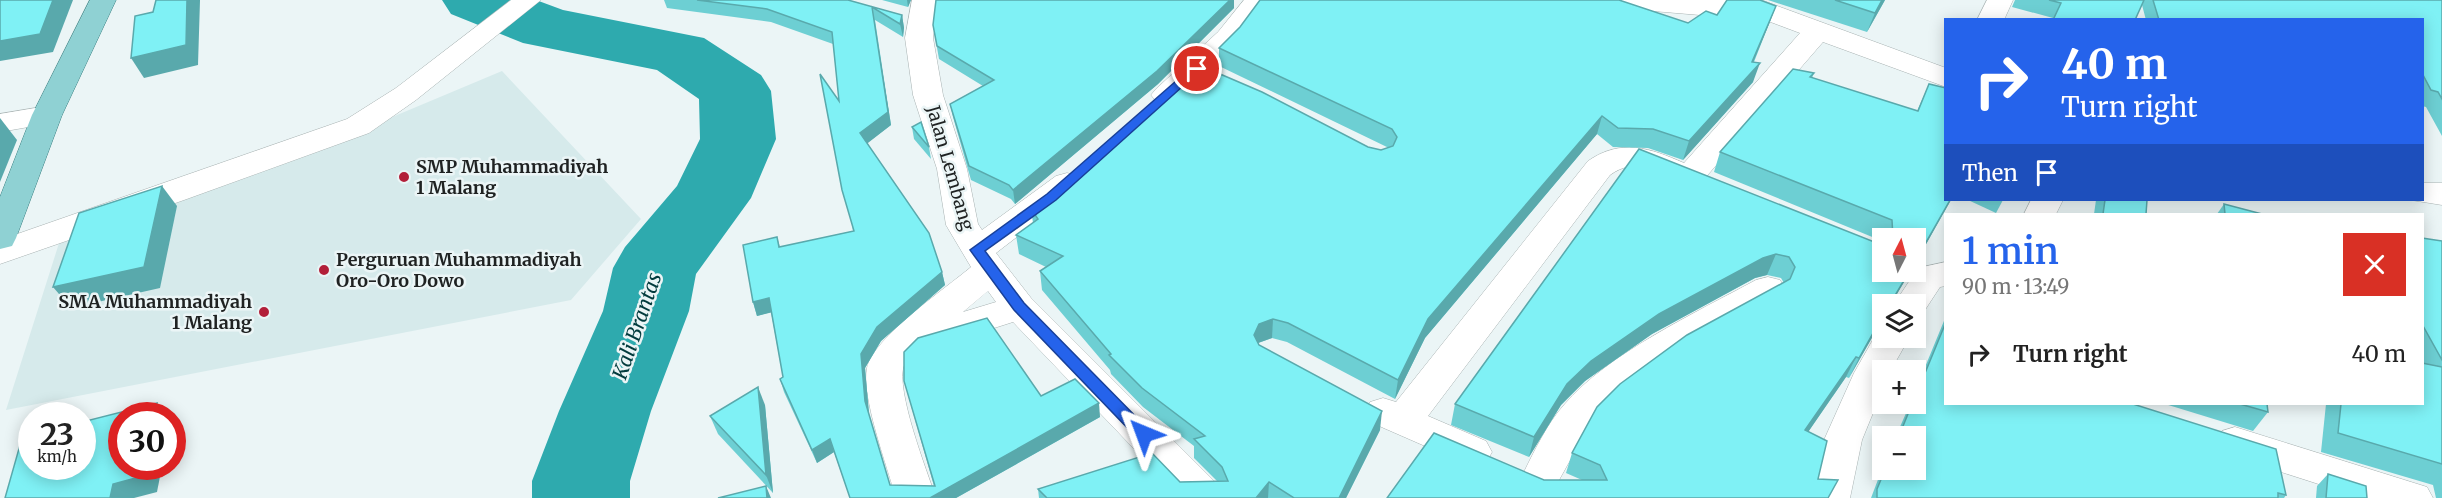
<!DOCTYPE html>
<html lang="en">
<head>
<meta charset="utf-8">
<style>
  body { margin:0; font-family:Merriweather,serif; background:#f6f6f6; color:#222; height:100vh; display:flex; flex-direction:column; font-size:22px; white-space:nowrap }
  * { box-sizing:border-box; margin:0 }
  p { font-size:20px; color:#767676 }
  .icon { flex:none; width:33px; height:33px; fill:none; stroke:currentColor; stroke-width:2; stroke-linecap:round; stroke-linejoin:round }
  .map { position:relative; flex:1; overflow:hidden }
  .sheet { position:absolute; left:1944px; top:213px; width:480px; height:192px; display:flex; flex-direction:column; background:#fff; border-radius:0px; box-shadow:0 3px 15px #0003 }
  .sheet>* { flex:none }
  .banner { position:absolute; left:1944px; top:18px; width:480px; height:183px; border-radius:0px; box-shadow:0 3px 15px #0003; background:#2563eb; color:#fff; overflow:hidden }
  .needle { width:39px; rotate:6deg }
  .tools { position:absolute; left:1872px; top:228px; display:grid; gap:12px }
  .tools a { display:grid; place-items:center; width:54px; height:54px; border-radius:0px; background:#fff; box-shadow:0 3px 15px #0003; font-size:30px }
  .speed { position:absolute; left:18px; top:402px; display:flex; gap:12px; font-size:30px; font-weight:700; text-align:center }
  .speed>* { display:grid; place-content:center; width:78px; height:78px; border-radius:50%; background:#fff; box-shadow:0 3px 15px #0003; line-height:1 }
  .speed small { font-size:15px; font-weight:400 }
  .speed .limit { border:9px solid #d22; background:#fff; color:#111 }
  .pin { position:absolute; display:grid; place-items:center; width:51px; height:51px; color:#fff; margin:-26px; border:3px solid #fff; border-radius:50%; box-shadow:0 2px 6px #0007 }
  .me { position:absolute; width:66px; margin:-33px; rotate:316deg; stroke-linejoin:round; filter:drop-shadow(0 0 4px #0008) }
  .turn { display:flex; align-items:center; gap:21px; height:126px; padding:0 18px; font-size:27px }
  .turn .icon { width:78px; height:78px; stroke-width:2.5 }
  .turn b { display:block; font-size:42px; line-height:51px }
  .then { display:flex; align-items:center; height:57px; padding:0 18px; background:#0003; gap:12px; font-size:22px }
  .round { display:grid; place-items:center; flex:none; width:63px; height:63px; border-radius:0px; background:#f6f6f6 }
  .head { display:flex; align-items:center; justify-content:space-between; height:102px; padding:0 18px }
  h1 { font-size:36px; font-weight:600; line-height:45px; color:#2563eb }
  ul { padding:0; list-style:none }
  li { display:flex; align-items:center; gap:18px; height:78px; padding:0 18px }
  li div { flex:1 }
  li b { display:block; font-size:22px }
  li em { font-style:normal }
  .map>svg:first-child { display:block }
  .built { fill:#d6eaeb }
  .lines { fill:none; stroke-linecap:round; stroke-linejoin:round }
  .river { fill:#2eaaae; fill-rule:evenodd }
  .minor-casing { stroke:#a8b2b2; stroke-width:1 }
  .secondary-casing { stroke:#a8b2b2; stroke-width:1 }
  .primary-casing { stroke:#388082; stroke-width:1 }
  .minor { fill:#fff; fill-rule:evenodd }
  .secondary { fill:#fff; fill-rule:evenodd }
  .primary { fill:#8fd1d3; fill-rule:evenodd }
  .wall { fill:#6dcfd3 }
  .shaded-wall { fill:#59a9ac }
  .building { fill:#7ff1f5; stroke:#59a9ac; stroke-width:1.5 }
  .route { fill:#2563eb; stroke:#184099; stroke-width:1.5 }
  .poi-dot { fill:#b21f39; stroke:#ebf5f6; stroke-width:2 }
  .labels { text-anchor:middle; stroke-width:5; stroke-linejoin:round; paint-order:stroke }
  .poi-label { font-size:18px; font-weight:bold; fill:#1f2222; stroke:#ebf5f6; text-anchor:start }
  .street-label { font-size:18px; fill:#1f2222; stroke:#ebf5f6 }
  .water-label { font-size:20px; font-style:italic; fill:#023b3d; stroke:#ebf5f6 }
</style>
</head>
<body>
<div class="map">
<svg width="2442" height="498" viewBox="0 0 2442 498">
  <rect width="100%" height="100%" fill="#ebf5f6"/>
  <path class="built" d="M502,71l139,148 -70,81 -565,110 54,-170 318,-117z"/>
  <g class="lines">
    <path class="river" d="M442,0h94l27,10 141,28 57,37 10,16 5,48 -25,59 -55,76 -7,37 -38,100 -21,70v17h-98v-17l27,-70 44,-100 10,-43 12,-21 52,-61 23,-47 -1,-40 -42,-29 -134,-27 -72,-29z"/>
    <g class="minor-casing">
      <g id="minor">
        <path d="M511,0h30l-125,100 -47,33 -185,67 -184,64v-24l347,-121 49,-31z"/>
        <path d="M912,0h26l-5,38 10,57 24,74 11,55 4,6 74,-54 11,-3 11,3 5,7 -5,7 -82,63 35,45 189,189 6,11h-45l-168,-176 -69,22 -13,-5c-8,7 -23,16 -27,26 -9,25 23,106 32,133h-40c-8,-30 -35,-101 -29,-130 7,-31 78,-79 104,-101l-25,-42 -9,-56 -24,-74 -8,-57zM988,291l8,11 -33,10z"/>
        <path d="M1244,0h27l-33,44 -62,57 -10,3 -10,-3 -5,-6 5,-6 62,-57z"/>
        <path d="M1604,0h157l185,68v19l-123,-45 -124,143 -11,3 -11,-3 -2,-3c-28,-8 -38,-26 -65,-7l-182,241 58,25 6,11 -6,11 -13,4 -103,-45 -6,-10 6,-10 13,-4 13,4 192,-241c33,-23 62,-13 96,2l116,-130 -51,-19 -37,2 -95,-8 -9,-2z"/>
        <path d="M1987,0h26l-9,20h-27z"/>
        <path d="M2422,183h20v22l-31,-5h11z"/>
        <path d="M2031,200h32l-7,14h-32z"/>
        <path d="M1946,262v24l-6,1 -17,26 -7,2v-11h-22l24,-36z"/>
        <path d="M1768,277l12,3 5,9 -5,9 -101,56 -67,49 -23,23 -36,65 -14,5 -14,-5 -5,-11c12,-24 26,-55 44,-75 43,-51 133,-93 192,-125z"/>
        <path d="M1882,328v10h27l-18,32h-9v21l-20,49 -12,58h-40l14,-58 30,-67 25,-44z"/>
        <path d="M2235,427l192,60 6,11h-71l-140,-45 -6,-11 6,-11z"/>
      </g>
    </g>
    <g class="secondary-casing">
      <path id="secondary" d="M47,106l10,2 5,7 -5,7 -57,10v-18z"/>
    </g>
    <g class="primary-casing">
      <path id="primary" d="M90,0h26l-54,115 -46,123 -4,8 -12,3v-52l32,-82z"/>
    </g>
    <use href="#minor" class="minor"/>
    <use href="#secondary" class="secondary"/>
    <use href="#primary" class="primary"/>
  </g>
  <g class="wall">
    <path d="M664,0h184l54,15 2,13 -1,9 -28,-17 16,105 -24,18 75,129 3,13 -64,56 -16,27 4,46 21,71 44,1 -30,-105 137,15 59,21 -144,81h-106l-16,-46 -17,11 -33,-71 -4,-13 3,-2 -12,-65 -14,4 -4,-14 24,-65 3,10 73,-16 -14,-130 -6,-57 -62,-22 -104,-14z"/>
    <path d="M882,0h29l-3,7z"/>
    <path d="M936,0h298v8l-76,76 -143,120 -4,-5 -40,-19 -18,-63 -3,-13 33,-18 -44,-27 -6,-34z"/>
    <path d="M1768,0h117l-18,32z"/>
    <path d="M2015,0h427v136l-16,-29 -4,-1v-86h-276l-4,-15 -89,13 -41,-11z"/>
    <path d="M1776,6l-7,18 -15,38 -1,20 -70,78 -35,-12 -35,-1 -16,-13 -172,204 -30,61 -108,-57 -15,-4 -14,5 1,2 121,85 -34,68h-307l-1,-9 142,-7 37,-1 -23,-23v-12l-51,-39 -32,-33 -1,-4 -68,-80 -2,-19 6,-4 -27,-13 -3,-19 17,-12 -2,-14 337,-62 13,3 8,-2 -170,-82v-18l469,-25 29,-8z"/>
    <path d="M1814,73l-2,5 105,33 12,-27 -13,154h-34v3l-168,-69 6,-20z"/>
    <path d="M912,127l17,20 2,12 -17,-20z"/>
    <path d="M1639,149l243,171 -33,58 -3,-1 -38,55 10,47 -274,1h38l-16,-7 6,-20 212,-170 -3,-5 -14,-3 -12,3 -103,56 -67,47 -24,24 -32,52 -78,-32 4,-21z"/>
    <path d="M1968,200h35l-7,13z"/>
    <path d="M2096,200h51l-1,14h-52z"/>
    <path d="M2224,204l38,10h-45z"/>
    <path d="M2422,238l20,3v257h-6l-3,-13 -112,-33 5,-48h96z"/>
    <path d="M1946,316v88h186l154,91 -2,3h-413l11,-29 34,1v-34h-20l14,-32h6v-15z"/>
    <path d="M2165,404h102l1,8 -15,19z"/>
    <path d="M765,405l8,88 -55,-59 -8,-18z"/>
    <path d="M2328,474l39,24h-51l1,-12z"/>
  </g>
  <g class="shaded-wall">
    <path d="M53,0h20l-20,52 -53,9v-20z"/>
    <path d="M187,0h13l-2,65 -54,13 -13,-20z"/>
    <path d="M907,0h4l-3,7z"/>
    <path d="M1230,0h4v8l-76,76 -143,120 -2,-14z"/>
    <path d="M1882,0h3l-18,32 8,-19z"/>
    <path d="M1776,6l-7,18 -22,53 13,-14 -7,19 -70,78 6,-19 63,-79z"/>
    <path d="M872,7l19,118 -27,21 -4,-13z"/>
    <path d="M902,15l2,13 -1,9 -3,-13z"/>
    <path d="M1602,116l-5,18 -172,204 -30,61 3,-19 30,-61z"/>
    <path d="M0,118l17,22 -17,42z"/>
    <path d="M162,186l15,20 -17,82 -89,20 -18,-21z"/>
    <path d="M1950,200h1l-35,62v-2z"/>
    <path d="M1776,254l-9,21 -12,3 -103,56 -67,47 -24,24 -32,52 5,-20 33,-53 24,-23 68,-47 104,-56z"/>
    <path d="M942,272l3,13 -64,56 -16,27 4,46 -4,-13 -4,-47 16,-27z"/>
    <path d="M1909,272h1l-19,32h-1z"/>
    <path d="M769,298l4,14 -16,4 -4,-14z"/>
    <path d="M1882,317v3l-33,58 10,-20z"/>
    <path d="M1273,319l-1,19 -14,5 -4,-8 5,-11z"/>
    <path d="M1856,357l-10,20 -51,74 10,-21z"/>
    <path d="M758,387l7,18 8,88 -7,-18z"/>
    <path d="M157,403l10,13h-13z"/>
    <path d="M1099,403l1,14 -144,81h-26z"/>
    <path d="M1382,411l-2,19 -34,68h-7z"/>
    <path d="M830,439l4,13 -17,11 -5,-13z"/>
    <path d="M145,466h17l-5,26 -23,6h-24l3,-14z"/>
    <path d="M1269,482l-1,16h-12z"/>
    <path d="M766,486l5,12h-4z"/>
  </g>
  <g class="building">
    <path d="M0,0h53l-13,34 -40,7z"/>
    <path d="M156,0h31l-1,45 -55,13 4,-42 18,-4z"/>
    <path d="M697,0h151l54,15 -2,9 -28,-17 16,105 -28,21 69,100 13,39 -65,55 -16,27 4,47 25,84 45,1 -31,-105v-29l14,-14 69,-20 54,78 34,-17 24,24 -169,95h-80l-20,-59 -18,11 -32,-71 3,-2 -14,-79 -16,4 -10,-57 34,-8 2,10 75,-16 -12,-41 -22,-116 19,27 -7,-69 -65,-23z"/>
    <path d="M936,0h294l-73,71 -144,119 -4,-5 -40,-19 -19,-62 44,-24 -57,-34 -4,-21z"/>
    <path d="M1260,0h359l69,23 18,-12 11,4 10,-15h33l16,6 -24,56 8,1 -71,78 -36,-12 -35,-1 -16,-12 -174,203 -30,61 -110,-57 -15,-4 -14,5 -5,11 5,10 123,66 -43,87h-45l-25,-16 -13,16h-209l-9,-9 114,-36 28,29 48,-1 -6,-14 -28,-28 11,-3 -63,-48 -33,-33 2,-1 -71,-83 23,-15 -47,-21 22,-16 -7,-10 30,-22 138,-122 63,27 106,55 13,3 12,-4 4,-9 -5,-8 -173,-81 21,-21z"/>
    <path d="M1835,0h47l-7,13z"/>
    <path d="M2049,0h95l-9,20h-82l8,-17z"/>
    <path d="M2153,0h289v99l-4,-7 -7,-2 -9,-17v-53h-263z"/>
    <path d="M1793,69l21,4 -4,4 108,34 11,-27 17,4v112h4l-34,60v-22h-23l-1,-18 -172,-68z"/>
    <path d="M921,122l8,25 -17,-20z"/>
    <path d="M1639,149l243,96v27h27l-19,32h-8v13l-23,41 -3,-1 -51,73 22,11 -9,38 20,1 -10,18h-441l47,-65 110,47h63l-7,-15 -28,-12 25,-46 23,-23 67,-49 103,-56 5,-12 -6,-10 -13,-3 -13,4 -104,56 -68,47 -24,23 -33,53 -79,-33z"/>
    <path d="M162,186l-18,81 -91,20 26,-74z"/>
    <path d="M2105,200h42l-1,14h-43z"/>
    <path d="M2224,204l38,10h-37z"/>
    <path d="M2422,238l20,3v119l-20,-36z"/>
    <path d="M1946,322v82h187l143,45 10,46 -8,-2v5h-401v-9l8,-19h31v-34h-17l13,-32h4v-9z"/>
    <path d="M2422,363l20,4v97l-104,-31 3,-29h81z"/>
    <path d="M758,387l8,88 -56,-59z"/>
    <path d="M157,403l-3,13h-32v50h23l-2,10 -30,8 -3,14h-105l17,-60 10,-3v31h50v-44z"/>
    <path d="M2240,404h27l1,8z"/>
    <path d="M2328,474l38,12 1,12h-41z"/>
    <path d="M766,486l1,12h-49z"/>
  </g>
  <path class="route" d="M1192,67l10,2 -146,131 -71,51 39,52 125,127 3,4 -8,6 -6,-1 -124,-129 -44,-60 77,-56z"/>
  <g class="poi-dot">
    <circle cx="404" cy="177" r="6"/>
    <circle cx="324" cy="270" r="6"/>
    <circle cx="264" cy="312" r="6"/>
  </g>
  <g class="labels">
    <g class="poi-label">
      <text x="416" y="173">SMP Muhammadiyah<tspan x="416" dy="21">1 Malang</tspan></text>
      <text x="336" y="266">Perguruan Muhammadiyah<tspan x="336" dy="21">Oro-Oro Dowo</tspan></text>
      <text x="252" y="308" text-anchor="end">SMA Muhammadiyah<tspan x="252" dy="21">1 Malang</tspan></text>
    </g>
    <g class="street-label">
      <text transform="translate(950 168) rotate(74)" y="6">Jalan Lembang</text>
    </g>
    <g class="water-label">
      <text transform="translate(637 326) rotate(-71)" y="7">Kali Brantas</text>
    </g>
  </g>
</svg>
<div class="tools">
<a><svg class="needle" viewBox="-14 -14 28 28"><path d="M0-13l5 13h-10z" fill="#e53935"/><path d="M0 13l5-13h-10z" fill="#767676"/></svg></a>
<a><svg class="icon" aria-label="layers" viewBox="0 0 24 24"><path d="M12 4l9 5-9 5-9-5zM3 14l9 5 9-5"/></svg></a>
<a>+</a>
<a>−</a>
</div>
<div class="speed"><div>23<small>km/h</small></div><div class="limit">30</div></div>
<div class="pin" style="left:1197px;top:69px;background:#d93025"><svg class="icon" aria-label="arrive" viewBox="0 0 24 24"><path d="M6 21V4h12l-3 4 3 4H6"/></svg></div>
<svg class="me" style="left:1144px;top:434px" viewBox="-20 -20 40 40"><path d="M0-17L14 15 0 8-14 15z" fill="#2563eb" stroke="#fff" stroke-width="4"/></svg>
<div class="banner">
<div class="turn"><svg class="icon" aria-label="right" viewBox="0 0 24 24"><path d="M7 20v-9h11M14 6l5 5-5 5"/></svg><div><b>40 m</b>Turn right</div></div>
<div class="then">Then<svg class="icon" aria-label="arrive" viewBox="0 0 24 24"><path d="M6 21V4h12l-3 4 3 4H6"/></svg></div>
</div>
<section class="sheet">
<div class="head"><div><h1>1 min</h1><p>90 m · 13:49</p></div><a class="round" style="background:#d93025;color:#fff"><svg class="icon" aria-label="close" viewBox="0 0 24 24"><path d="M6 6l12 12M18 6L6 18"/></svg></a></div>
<ul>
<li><svg class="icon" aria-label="right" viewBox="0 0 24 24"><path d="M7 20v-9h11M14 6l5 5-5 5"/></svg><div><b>Turn right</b></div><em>40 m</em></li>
</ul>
</section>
</div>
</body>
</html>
